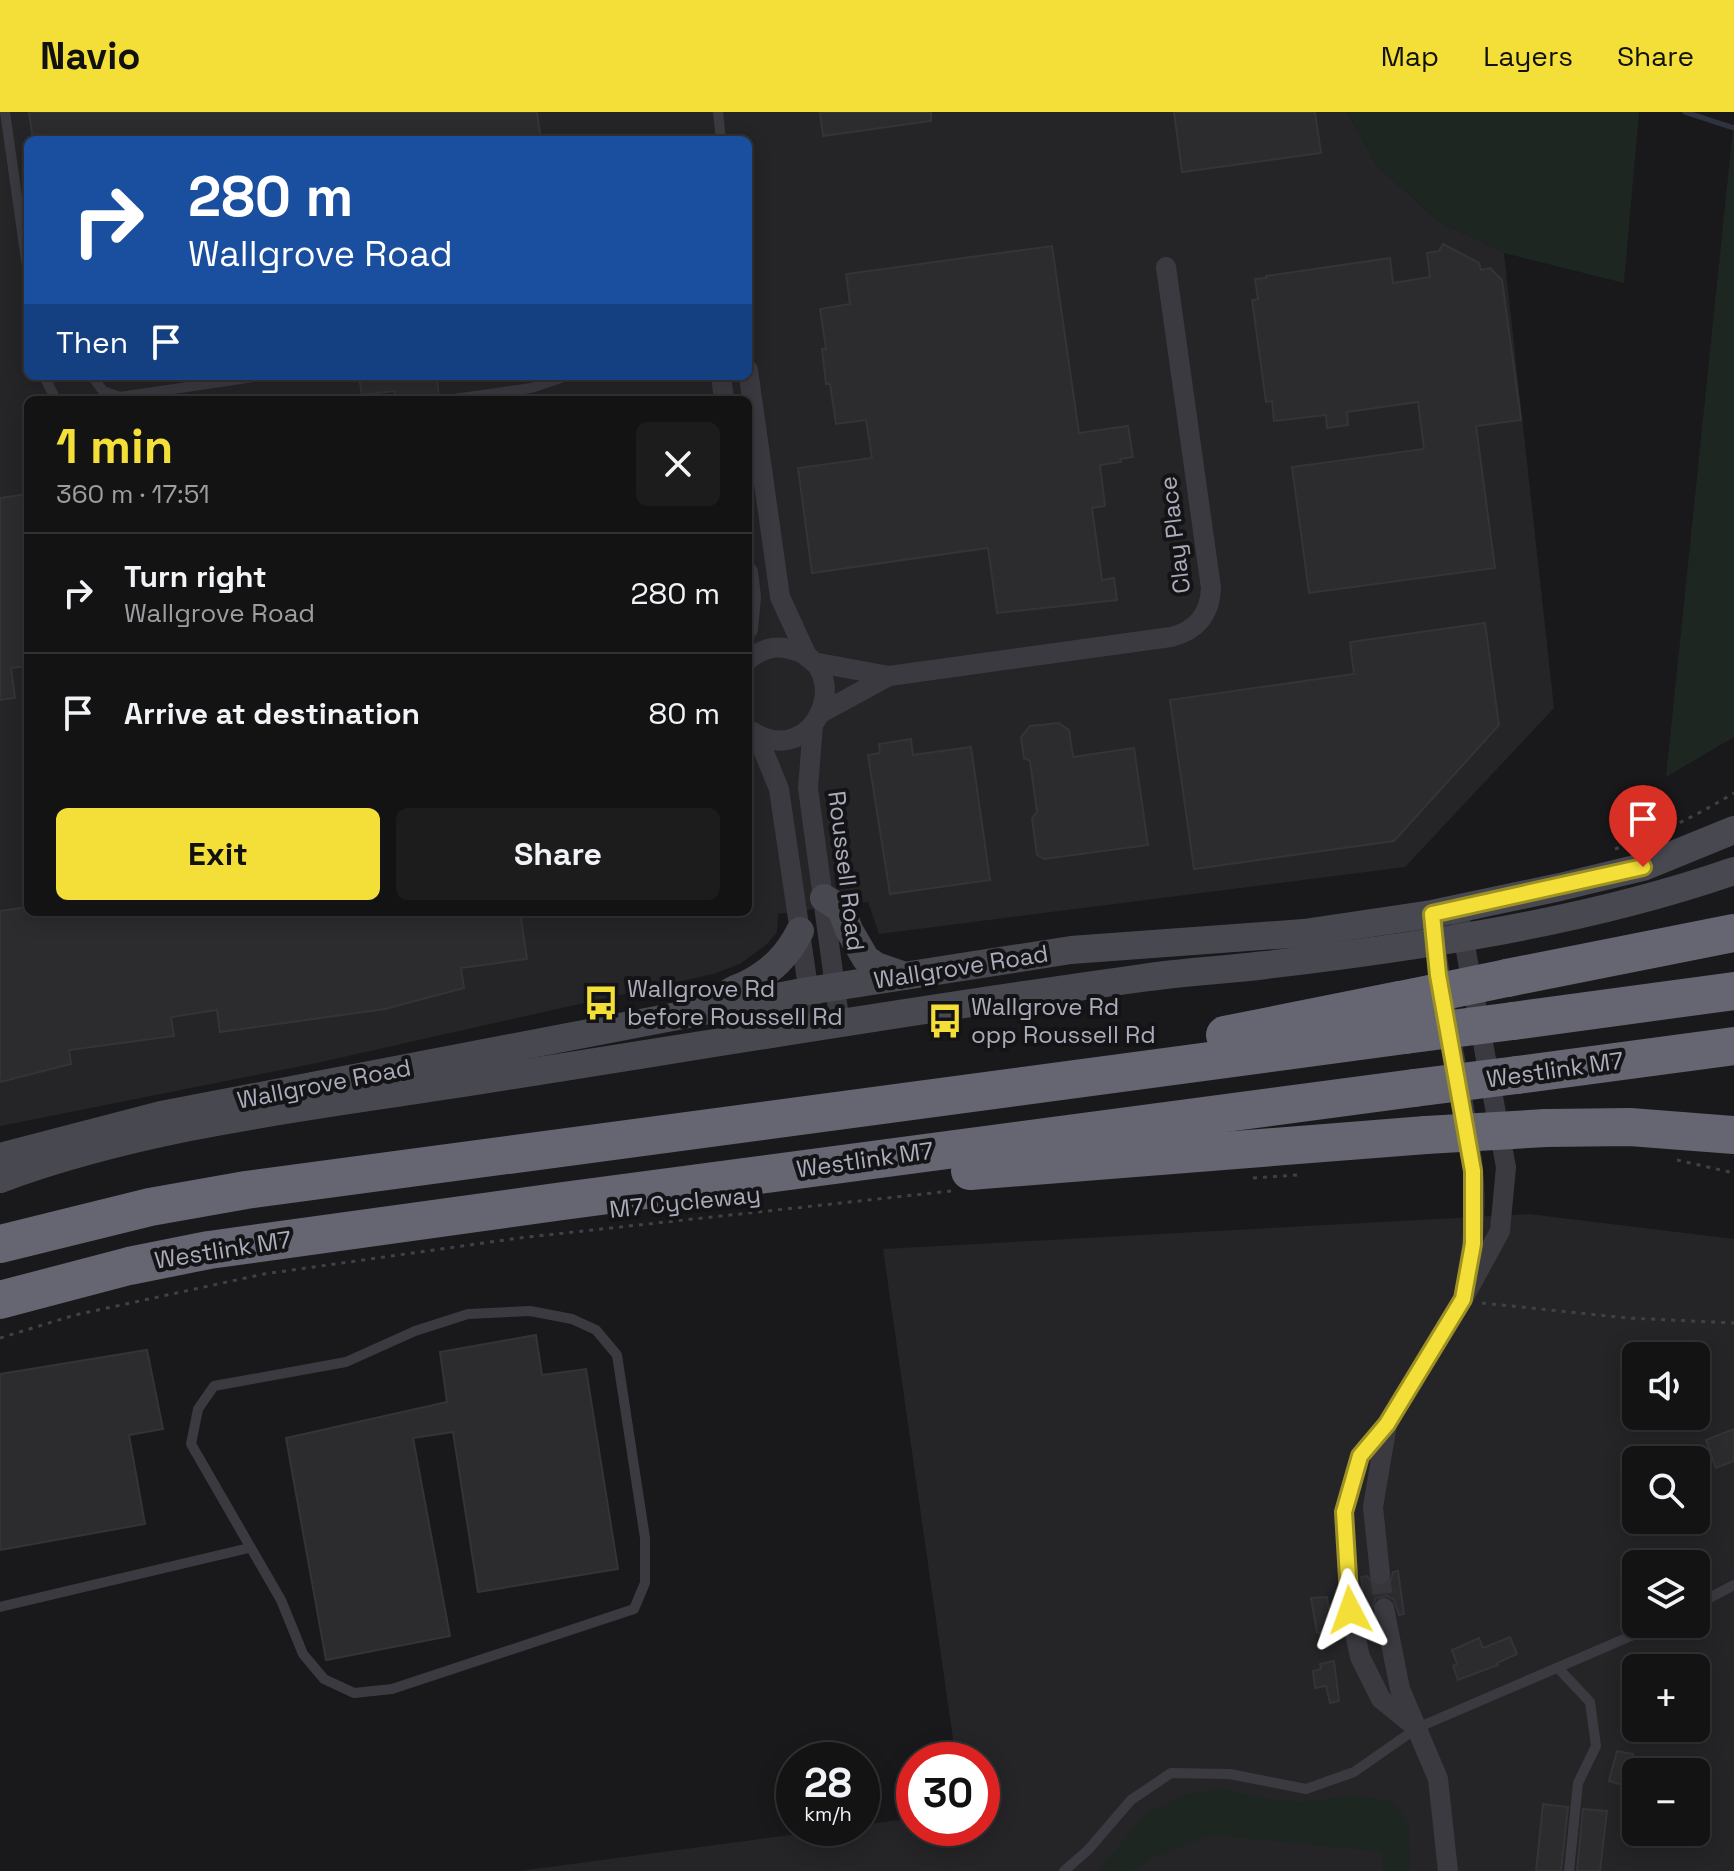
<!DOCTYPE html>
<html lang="en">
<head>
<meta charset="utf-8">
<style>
  body { margin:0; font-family:"Space Grotesk",sans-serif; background:#1c1c1d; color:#f1f3f6; height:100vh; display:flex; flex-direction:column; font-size:30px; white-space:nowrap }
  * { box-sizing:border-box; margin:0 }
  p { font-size:26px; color:#9d9ea0 }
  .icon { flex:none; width:44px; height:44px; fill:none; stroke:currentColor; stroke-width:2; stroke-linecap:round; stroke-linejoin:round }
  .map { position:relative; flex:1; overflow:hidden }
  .details { position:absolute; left:24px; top:284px; width:728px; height:520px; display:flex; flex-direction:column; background:#131314; border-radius:12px; box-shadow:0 4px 20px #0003,0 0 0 2px #323234 }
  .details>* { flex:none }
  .banner { position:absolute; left:24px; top:24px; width:728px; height:244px; border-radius:12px; box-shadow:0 4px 20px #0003,0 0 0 2px #323234; background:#1a4fa0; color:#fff; overflow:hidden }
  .fabs { position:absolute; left:1622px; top:1230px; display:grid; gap:16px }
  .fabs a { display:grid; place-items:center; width:88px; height:88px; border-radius:12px; background:#131314; box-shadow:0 4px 20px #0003,0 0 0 2px #323234; font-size:40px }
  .speed { position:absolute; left:776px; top:1630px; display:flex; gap:16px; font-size:40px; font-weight:700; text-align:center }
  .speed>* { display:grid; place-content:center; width:104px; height:104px; border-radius:50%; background:#131314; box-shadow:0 4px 20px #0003,0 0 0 2px #323234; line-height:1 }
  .speed small { font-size:20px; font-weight:400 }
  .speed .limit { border:12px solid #d22; background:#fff; color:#111 }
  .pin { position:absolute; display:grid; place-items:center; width:68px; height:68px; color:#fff; margin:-82px -34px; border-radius:50% 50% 50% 0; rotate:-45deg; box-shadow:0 0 8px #0007 }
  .pin .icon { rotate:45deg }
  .me { position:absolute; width:88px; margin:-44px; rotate:356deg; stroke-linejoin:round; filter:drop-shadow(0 0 6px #0008) }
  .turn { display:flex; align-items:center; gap:28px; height:168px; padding:0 32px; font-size:36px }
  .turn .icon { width:104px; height:104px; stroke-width:2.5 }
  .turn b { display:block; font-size:56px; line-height:68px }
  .then { display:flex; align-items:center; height:76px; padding:0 32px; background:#0003; gap:16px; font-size:30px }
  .round { display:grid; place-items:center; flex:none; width:84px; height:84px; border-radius:12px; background:#1c1c1d }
  .head { display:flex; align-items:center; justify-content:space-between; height:136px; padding:0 32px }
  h1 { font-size:48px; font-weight:700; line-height:60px; color:#f3df38 }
  .cta { display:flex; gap:16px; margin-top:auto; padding:16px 32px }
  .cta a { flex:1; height:92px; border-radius:12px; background:#f3df38; color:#111; font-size:32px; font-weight:700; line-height:92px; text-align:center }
  .cta a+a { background:#1c1c1d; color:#f1f3f6 }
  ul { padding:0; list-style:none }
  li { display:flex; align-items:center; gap:24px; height:120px; padding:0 32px; border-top:2px solid #323234 }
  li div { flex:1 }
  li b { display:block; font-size:30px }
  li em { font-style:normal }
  header { display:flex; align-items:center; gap:48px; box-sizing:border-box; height:112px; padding:0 40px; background:#f3df38; color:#111 }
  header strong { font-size:38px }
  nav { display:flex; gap:44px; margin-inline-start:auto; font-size:28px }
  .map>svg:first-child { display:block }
  .built { fill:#252528; fill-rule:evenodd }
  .green { fill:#1e2621 }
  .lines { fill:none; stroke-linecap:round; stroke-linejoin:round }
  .stream { stroke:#2e343f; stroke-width:5 }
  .building { fill:#2c2c2f; stroke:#343337; stroke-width:2 }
  .street-tunnel { stroke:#36363b; stroke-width:20; stroke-dasharray:20 10; stroke-linecap:butt }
  .path { stroke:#404047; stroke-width:3; stroke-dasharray:4 6; stroke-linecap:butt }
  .lane { stroke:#3a3a40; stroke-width:10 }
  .street { stroke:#3a3a40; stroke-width:20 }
  .secondary { stroke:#484850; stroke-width:28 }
  .highway { stroke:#656671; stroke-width:38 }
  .highway-bridge { stroke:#656671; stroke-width:38 }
  .route-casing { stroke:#9e9124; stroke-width:20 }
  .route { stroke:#f3df38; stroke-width:14 }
  .labels { text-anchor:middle; stroke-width:8; stroke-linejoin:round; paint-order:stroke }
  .street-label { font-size:24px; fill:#abacbb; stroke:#141416 }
  .poi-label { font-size:24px; fill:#abacbb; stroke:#141416; text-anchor:start }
</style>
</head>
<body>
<header>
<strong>Navio</strong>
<nav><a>Map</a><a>Layers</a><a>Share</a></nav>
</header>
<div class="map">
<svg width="1734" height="1759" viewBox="0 0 1734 1759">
  <rect width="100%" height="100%" fill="#19191b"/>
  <g class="built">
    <path d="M0,0h1347l30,53 61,56 66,32 50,455 -149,159 -526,67 -11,-32 -90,12 -1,18 -10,12 -27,20 -27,10 -396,89 -317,63zM28,28h720v236h-720zM28,288h720v512h-720z"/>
    <path d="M1529,1102l205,25v632h-1215l323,-43h20v-3l52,-7v10h68v-68h-26l-73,-511zM1636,1244h60v60h-60zM1636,1348h60v60h-60zM1636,1452h60v60h-60zM1636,1556h60v60h-60zM1636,1660h60v60h-60z"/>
  </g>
  <g class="green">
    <path d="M1347,0h292l-15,171 -120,-30 -66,-32 -61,-56z"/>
    <path d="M1734,7v618l-68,40z"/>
    <path d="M1219,1676l43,10 41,4 53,-7 38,7 15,24 1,45h-28v-19l-170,-17 -56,21 -23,15h-36l51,-58 35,-17z"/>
  </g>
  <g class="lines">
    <path class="stream" d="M1685,0l49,16"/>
  </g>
  <g class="building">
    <path d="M29,0h508l4,28h-508z"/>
    <path d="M820,0h111v9l-108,15z"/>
    <path d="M1174,0h141l6,41 -139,19z"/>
    <path d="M1443,132l36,19 2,7 9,-2 12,12 19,140 -45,6 19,142 -186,25 -17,-126 132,-18 -6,-47 -71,10 1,13 -21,3 -1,-13 -52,6 -2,-20 -6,1 -14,-102 6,-1 -3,-20 11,-1v-2l124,-18 3,25 37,-6 -3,-24 12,-2z"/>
    <path d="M1052,134l27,187 49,-7 5,31 -13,2 1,3 -21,3 5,41 -13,2 10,72 12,-2 3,22 -120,13 -9,-65 -176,25 -14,-105 74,-10 -6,-38 -30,4 -6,-40h-4l-4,-35h4l-6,-40 30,-5 -4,-30z"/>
    <path d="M359,264h78l2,24h-43l-2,-9 -32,4z"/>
    <path d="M28,382v172l-17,2 4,30 -15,2v-202z"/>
    <path d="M1485,511l14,102 -105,116 -200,28 -24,-169 184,-26 -4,-32z"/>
    <path d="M1059,611l10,7 4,27 61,-9 14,97 -104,14 -7,-4 -5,-37 5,-6 -7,-51 -6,-3 -3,-21 9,-11z"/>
    <path d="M911,627l2,16 58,-8 19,133 -100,14 -22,-139 12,-2 -1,-9z"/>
    <path d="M28,795v5h492l7,47 -66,9 3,20 -79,21 -165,23 -3,-22 -46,7 3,19 -105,14 2,14 -71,18v-171z"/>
    <path d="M536,1223l6,40 44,-6 32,200 -140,23 -25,-160 -40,6 37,198 -124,24 -40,-222 161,-36 -7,-50z"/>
    <path d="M147,1238l16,79 -34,6 16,89 -145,26v-176z"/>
    <path d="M1734,1317v32l-18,7 -10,-28z"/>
    <path d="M1398,1459l6,43 -5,1 -5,-15 -7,-4 -11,2 -5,12h-5l-5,-33 6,-1 7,9 8,2 9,-7 2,-8z"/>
    <path d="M1327,1485l5,34 -15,2 -6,-35z"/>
    <path d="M1510,1525l7,17 -20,9 1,2 -40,15 -5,-14 4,-2 -5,-14 27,-12 4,10z"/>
    <path d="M1334,1549l5,40 -9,2 -4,-17 -11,2 -2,-17 8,-2 -1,-5z"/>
    <path d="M1617,1639l16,3 -7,32 -17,-5z"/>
    <path d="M1543,1692l25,3 -7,64h-25z"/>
    <path d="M1583,1697l24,2 -7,60h-23z"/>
  </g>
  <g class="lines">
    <path class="street-tunnel" d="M1380,1462l4,34"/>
    <g class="path">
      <path d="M1615,737c42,-14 81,-33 119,-56"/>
      <path d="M1677,1048l57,13"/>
      <path d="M1253,1066l44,-3"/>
      <path d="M1482,1191l146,15 106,5"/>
      <path d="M0,1226l75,-23 189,-41 255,-36 432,-47"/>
    </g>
    <g class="lane">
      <path d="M5,0l23,162"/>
      <path d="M718,0l3,28"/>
      <path d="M44,264l12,24"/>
      <path d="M92,264l11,15 17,6 141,-21"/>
      <path d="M447,288l84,-12 36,-12"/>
      <path d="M530,1199l42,8 24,11 21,25 28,183v45l-11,26 -242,80 -38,4 -30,-14 -21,-25 -22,-54 -90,-156 7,-35 16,-23 132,-24 69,-31 53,-17z"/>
      <path d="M1696,1493l38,-20"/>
      <path d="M0,1495l249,-59"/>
      <path d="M1558,1556l32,34 6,44 -18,37 -9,88"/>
      <path d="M1064,1759l24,-21 43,-50 40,-27 59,1 76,15 48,-17 63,-44 242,-104"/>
    </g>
    <g class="street">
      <path d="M748,258l32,227 28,61"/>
      <path d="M721,264l3,24"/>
      <path d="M748,460l3,25 -3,32"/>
      <path d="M748,548c12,-10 26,-15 41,-11 69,14 28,124 -38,82"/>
      <path d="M813,550l76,14 282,-39c25,-6 39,-22 40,-49l-45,-321"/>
      <path d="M821,601l68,-37"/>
      <path d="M813,613l-5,63 32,236"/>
      <path d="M757,623l22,54 35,239"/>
      <path d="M1434,819c8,80 30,158 39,238 4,36 0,75 -6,110"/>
      <path d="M1380,1462l-7,-67 14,-83"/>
      <path d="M1384,1496l16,81 38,90 10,92"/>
      <path d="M1417,1616l-36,-29 -21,-42 -10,-47 -6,-98 16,-56 27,-32 76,-125 37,-68 6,-64 -48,-259"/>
    </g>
    <g class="secondary">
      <path d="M824,786l17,11 8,21 17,29 10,7 29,10"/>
      <path d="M722,888c7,-10 15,-11 25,-16 25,-13 41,-29 53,-53"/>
      <path d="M0,1045l161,-42 647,-124 263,-41 233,-17 128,-19 128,-27 83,-20 91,-37"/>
      <path d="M0,1067c143,-53 300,-71 450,-94 231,-36 461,-75 692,-107 41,-6 82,-8 124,-13 157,-19 318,-42 468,-94"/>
    </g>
    <g class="highway">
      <path d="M1507,866l227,-45"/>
      <path d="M1513,909l221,-30"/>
      <path d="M1225,923l175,-35"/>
      <path d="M1517,963l217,-29"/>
      <path d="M1546,1016l84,-1 104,8"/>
      <path d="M970,1059l456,-36"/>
      <path d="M0,1132l150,-37 96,-17 1159,-155"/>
      <path d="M0,1188l129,-34 80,-16 354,-49 851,-113"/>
    </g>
    <g class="highway-bridge">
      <path d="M1400,888l107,-22"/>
      <path d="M1405,923l108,-14"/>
      <path d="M1414,976l103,-13"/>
      <path d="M1426,1023l120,-7"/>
    </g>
  </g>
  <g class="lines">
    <g class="route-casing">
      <path id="route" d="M1350,1498l-6,-98 16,-56 27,-32 76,-125 10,-55v-73l-35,-196 -6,-61 211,-47"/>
    </g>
    <use href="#route" class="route"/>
  </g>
  <defs>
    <g id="bus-bare" transform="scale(2.76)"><path d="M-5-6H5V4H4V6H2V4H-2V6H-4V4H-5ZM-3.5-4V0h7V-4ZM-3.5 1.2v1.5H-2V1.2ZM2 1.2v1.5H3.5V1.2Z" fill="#f3df38" stroke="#141416" stroke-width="2.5" paint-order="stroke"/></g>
  </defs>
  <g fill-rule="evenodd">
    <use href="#bus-bare" x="601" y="891"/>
    <use href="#bus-bare" x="945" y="909"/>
  </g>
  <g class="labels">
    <g class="street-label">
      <text transform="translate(1175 423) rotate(-97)" y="8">Clay Place</text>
      <text transform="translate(846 759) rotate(83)" y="8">Roussell Road</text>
      <text transform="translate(961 855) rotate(-9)" y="8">Wallgrove Road</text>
      <text transform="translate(1555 958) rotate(-8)" y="8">Westlink M7</text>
      <text transform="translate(324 972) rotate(-11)" y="8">Wallgrove Road</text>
      <text transform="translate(865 1048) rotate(-8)" y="8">Westlink M7</text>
      <text transform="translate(685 1090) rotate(-6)" y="8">M7 Cycleway</text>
      <text transform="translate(223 1138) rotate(-9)" y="8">Westlink M7</text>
    </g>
    <g class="poi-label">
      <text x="627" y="885">Wallgrove Rd<tspan x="627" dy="28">before Roussell Rd</tspan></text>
      <text x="971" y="903">Wallgrove Rd<tspan x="971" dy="28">opp Roussell Rd</tspan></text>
    </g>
  </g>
</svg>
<div class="fabs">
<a><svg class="icon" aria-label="sound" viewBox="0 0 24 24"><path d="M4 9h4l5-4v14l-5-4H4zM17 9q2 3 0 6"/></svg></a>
<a><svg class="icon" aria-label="search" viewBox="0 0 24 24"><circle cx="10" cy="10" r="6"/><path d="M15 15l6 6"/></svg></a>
<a><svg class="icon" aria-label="layers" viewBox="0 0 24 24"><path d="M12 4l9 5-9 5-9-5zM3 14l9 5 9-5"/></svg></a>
<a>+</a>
<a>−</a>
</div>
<div class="speed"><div>28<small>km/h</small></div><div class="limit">30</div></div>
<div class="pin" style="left:1643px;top:755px;background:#d93025"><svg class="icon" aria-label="arrive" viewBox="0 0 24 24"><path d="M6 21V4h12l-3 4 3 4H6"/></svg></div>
<svg class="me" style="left:1350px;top:1498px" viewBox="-20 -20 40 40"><path d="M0-17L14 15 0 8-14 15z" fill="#f3df38" stroke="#fff" stroke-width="4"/></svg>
<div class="banner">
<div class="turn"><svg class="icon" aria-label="right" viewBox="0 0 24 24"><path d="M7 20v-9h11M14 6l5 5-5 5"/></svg><div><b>280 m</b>Wallgrove Road</div></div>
<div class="then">Then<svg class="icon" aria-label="arrive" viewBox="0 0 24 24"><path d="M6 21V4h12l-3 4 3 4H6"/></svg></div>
</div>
<section class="details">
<div class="head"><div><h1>1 min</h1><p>360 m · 17:51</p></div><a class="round"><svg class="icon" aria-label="close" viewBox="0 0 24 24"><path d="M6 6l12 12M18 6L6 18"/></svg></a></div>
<ul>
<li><svg class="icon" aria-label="right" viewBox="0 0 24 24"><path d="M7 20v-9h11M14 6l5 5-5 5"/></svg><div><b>Turn right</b><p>Wallgrove Road</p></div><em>280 m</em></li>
<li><svg class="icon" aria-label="arrive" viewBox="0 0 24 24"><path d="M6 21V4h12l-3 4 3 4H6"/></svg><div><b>Arrive at destination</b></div><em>80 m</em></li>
</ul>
<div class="cta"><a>Exit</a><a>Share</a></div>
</section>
</div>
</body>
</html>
